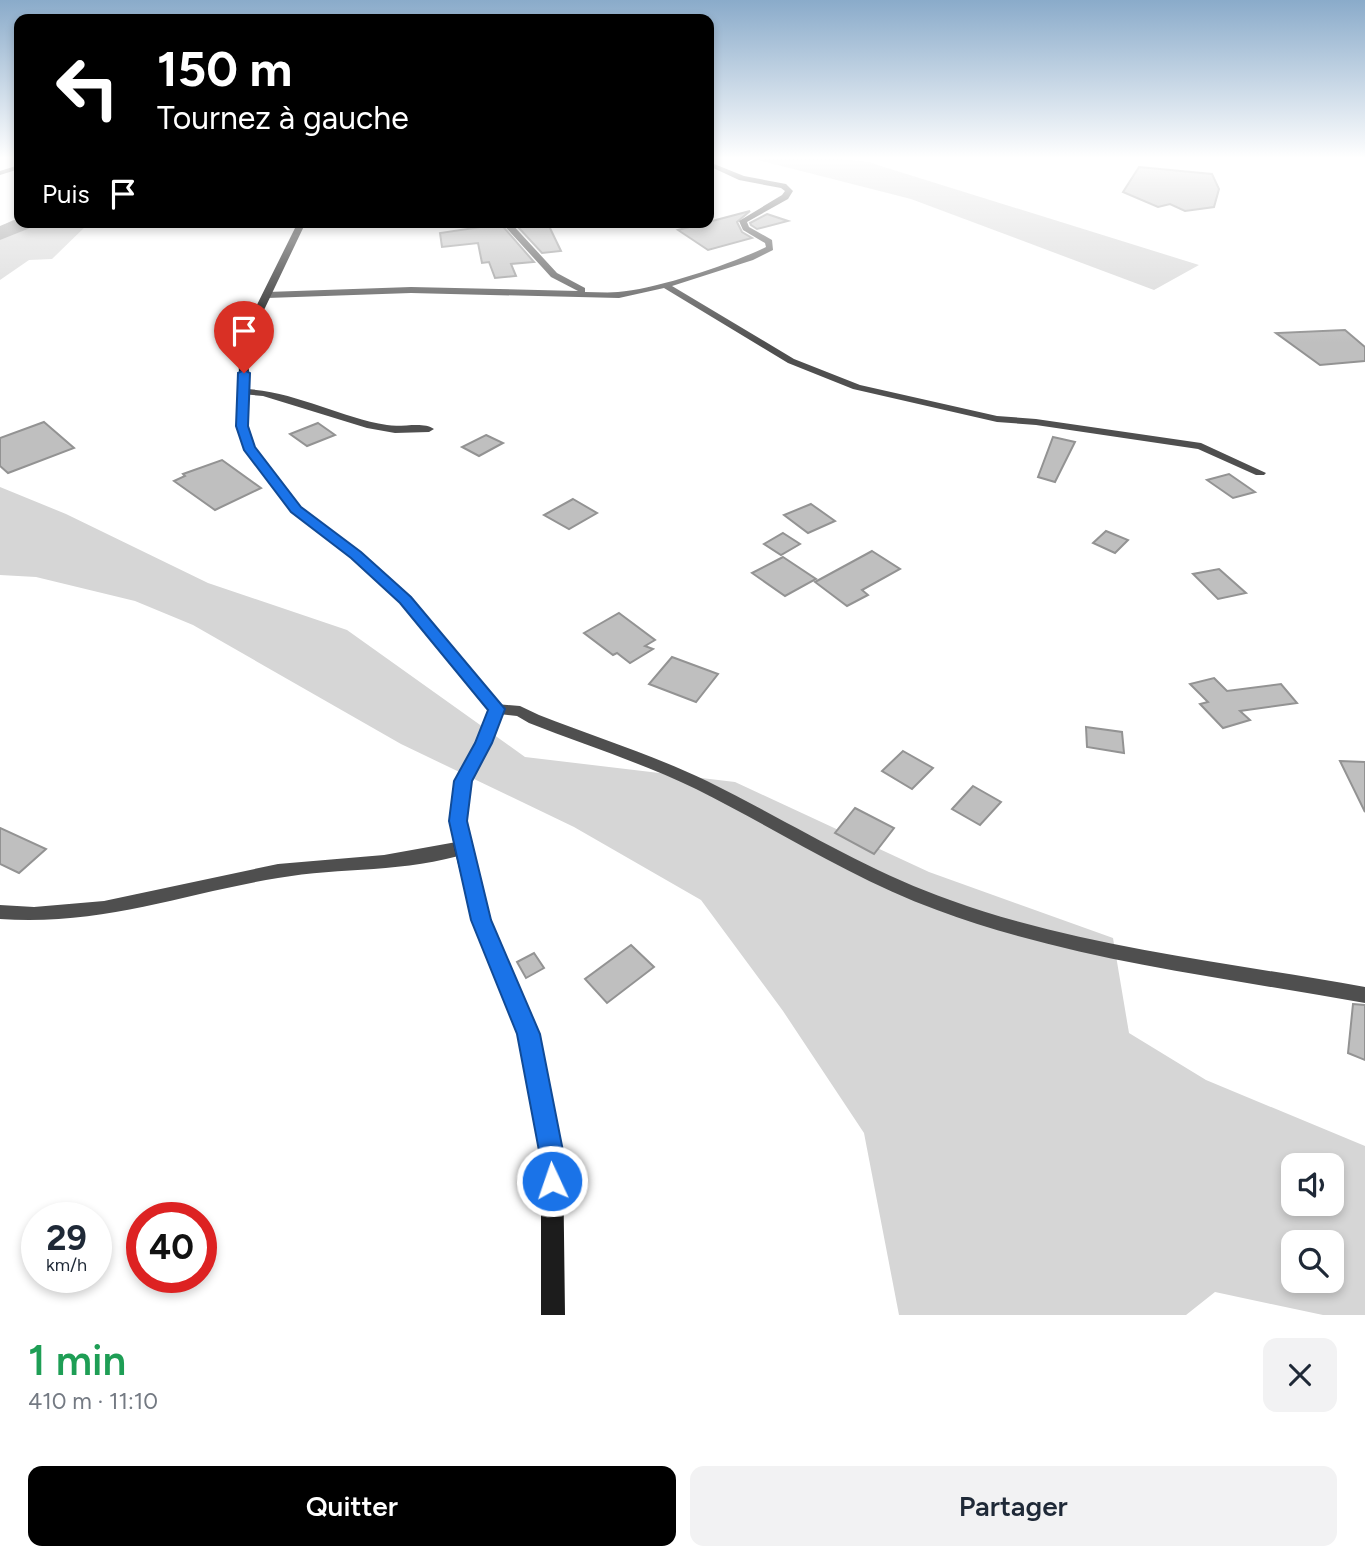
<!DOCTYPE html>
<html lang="fr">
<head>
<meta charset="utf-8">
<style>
  body { margin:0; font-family:Figtree,sans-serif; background:#f2f2f3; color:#1f2937; height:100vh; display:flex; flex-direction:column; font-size:26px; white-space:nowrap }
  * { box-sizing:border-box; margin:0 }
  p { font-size:23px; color:#747a83 }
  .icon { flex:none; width:38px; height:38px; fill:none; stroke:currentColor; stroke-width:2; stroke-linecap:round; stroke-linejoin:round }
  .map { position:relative; height:1315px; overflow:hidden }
  .sheet { display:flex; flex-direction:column; background:#fff; flex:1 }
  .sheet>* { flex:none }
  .guide { position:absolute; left:14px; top:14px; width:700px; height:214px; border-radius:14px; box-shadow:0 4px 10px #0003; background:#000; color:#fff; overflow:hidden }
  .controls { position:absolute; left:1281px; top:1153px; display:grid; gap:14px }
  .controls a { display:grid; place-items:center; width:63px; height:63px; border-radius:14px; background:#fff; box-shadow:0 4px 10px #0003; font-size:35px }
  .speed { position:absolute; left:21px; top:1202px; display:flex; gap:14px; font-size:35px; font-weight:700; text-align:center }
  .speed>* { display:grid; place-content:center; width:91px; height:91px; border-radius:50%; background:#fff; box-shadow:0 4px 10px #0003; line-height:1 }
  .speed small { font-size:18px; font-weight:400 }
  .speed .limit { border:10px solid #d22; background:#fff; color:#111 }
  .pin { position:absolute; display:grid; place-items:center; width:60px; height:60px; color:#fff; margin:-72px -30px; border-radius:50% 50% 50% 0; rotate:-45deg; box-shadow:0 0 7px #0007 }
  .pin .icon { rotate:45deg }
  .me { position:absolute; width:77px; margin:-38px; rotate:357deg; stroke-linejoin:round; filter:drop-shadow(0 0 5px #0008) }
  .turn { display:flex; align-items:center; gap:24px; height:147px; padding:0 28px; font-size:32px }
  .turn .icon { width:91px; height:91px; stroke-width:2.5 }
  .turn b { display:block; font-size:49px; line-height:60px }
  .then { display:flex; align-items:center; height:66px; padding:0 28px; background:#0003; gap:14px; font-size:26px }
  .round { display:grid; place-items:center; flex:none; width:74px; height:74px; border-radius:14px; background:#f2f2f3 }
  .head { display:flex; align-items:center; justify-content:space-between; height:119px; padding:0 28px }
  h1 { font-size:42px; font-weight:600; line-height:52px; color:#1e9e55 }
  .primary-button { display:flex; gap:14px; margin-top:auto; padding:14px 28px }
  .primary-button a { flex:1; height:80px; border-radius:14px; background:#000; color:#fff; font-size:28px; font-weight:600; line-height:80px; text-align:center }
  .primary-button a+a { background:#f2f2f3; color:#1f2937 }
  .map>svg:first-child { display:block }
  .green { fill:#d6d6d6; fill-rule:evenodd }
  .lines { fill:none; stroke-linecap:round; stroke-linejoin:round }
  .river { fill:#9d9d9d; fill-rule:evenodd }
  .building { fill:#bfbfbf; stroke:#939393; stroke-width:2 }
  .street { fill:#4f4f4f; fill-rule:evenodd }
  .secondary { fill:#1c1c1c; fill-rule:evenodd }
  .route { fill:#1a73e8; stroke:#114b97; stroke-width:2 }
</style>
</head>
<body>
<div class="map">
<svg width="1365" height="1315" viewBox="0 0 1365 1315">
  <rect width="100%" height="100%" fill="#fff"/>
  <g class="green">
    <path d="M754,159h89l25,3 331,103 -45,25 -243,-91z"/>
    <path d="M19,217v5h71l-38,37 -23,1 -29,20v-53z"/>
    <path d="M0,487l66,27 142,69 139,47 178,127 210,25 194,90 184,66 16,95 77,47 159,66v169h-42l-108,-23 -29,23h-287l-35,-182 -81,-122 -82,-111 -127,-73 -173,-83 -208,-119 -58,-24 -99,-24 -36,-2zM1293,1166h39v38h-39zM1293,1242h39v39h-39z"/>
  </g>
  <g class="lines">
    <path class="river" d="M19,218v4h19l-3,4 -35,14v-14z"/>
  </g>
  <g class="building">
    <path d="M1139,167l73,7 7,15 -5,18 -29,4 -15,-7 -12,3 -35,-15z"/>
    <path d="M750,211l-13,11 5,10 10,6 -44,12 -30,-20z"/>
    <path d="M767,214l21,7 -31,8 -6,-4 -1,-2z"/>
    <path d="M478,222h21l35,40 -23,2 5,12 -21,2 -6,-16 -7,1 -4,-20 -36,4 -2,-14 41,-6z"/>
    <path d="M548,224l13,27 -19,2 -24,-26z"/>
    <path d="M1345,330l20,17v14l-45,4 -44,-32z"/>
    <path d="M44,422l30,26 -66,25 -8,-7v-28z"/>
    <path d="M318,423l17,12 -28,11 -17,-12z"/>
    <path d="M486,435l17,8 -24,13 -17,-9z"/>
    <path d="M1053,437l22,5 -20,40 -17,-5z"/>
    <path d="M222,460l39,28 -46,22 -41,-29 11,-5 -2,-2z"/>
    <path d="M1229,474l26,18 -22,6 -26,-18z"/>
    <path d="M573,499l24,14 -28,16 -25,-14z"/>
    <path d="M811,504l24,17 -27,12 -24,-18z"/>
    <path d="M1106,531l22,9 -13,13 -22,-10z"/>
    <path d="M783,533l17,11 -19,11 -17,-11z"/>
    <path d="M872,551l28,18 -38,21 6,5 -21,11 -32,-24z"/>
    <path d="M783,557l33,22 -31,17 -33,-23z"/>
    <path d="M1219,569l27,24 -28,6 -25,-25z"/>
    <path d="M619,613l36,27 -10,6 8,3 -23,14 -13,-10 -4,2 -29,-22z"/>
    <path d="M672,657l46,17 -22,28 -47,-18z"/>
    <path d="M1214,678l13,13 54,-7 16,19 -57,8 10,9 -27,8 -23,-24 8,-2 -18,-18z"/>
    <path d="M1086,727l36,5 2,21 -37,-6z"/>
    <path d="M903,751l30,17 -21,21 -30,-18z"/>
    <path d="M1340,761l25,1v50z"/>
    <path d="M973,786l28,16 -21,23 -28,-16z"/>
    <path d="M855,808l39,20 -20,26 -39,-21z"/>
    <path d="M0,828l46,21 -27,24 -19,-9z"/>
    <path d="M631,945l23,22 -47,36 -22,-24z"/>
    <path d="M534,953l10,15 -18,10 -9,-16z"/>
    <path d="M1353,1004l12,1v55l-17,-7z"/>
  </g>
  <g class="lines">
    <g class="street">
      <path d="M709,162l35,14 42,8 7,7 -5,8 -41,23 2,5 23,13 1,10 -20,10 -81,26 122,73 66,26 137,31 39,3 165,24 65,30 -2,2h-8l-58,-26 -162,-24 -39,-3 -144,-33 -65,-26 -124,-75 -45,10 -208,-5 -144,5 -4,-3 4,-3 144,-5 167,4 -27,-14 -50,-55h9l47,51 28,15v4c11,0 23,1 33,0 39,-3 113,-28 148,-45l-1,-4 -22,-13 -4,-9 43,-26 3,-4 -4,-3 -42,-8 -30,-14z"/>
      <path d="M19,165v4l-19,6v-4z"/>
      <path d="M245,389c49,2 94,28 142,36 14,3 36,-4 47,4l-5,3 -34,1 -28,-5 -104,-32 -22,-2 -1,-2z"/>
      <path d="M496,704l24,2 19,9c56,22 114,40 168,66 81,40 158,89 243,119 133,48 277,62 415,87v16c-143,-26 -291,-42 -428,-93 -85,-31 -161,-81 -241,-121 -54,-26 -111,-44 -167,-66l-12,-7 -26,-3 -2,-4 2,-4z"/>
      <path d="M462,841l6,2 2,5 -2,5c-61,20 -127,14 -190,25 -97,16 -176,48 -278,41v-14l34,2 70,-6 174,-37 106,-9z"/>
    </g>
    <path class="secondary" d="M298,222h8l-53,111 -5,21 2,38 -3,14v20l7,21 46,59 60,46 50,45 93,112 -11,34 -21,38 -5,40 4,27 20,72 48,114 13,56 12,66 2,159h-24v-159l-10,-66 -13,-56 -46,-114 -18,-72 -4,-27 5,-40 21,-38 12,-33 -88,-107 -48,-45 -60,-46 -48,-65 -7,-21v-20l3,-14 -2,-38 5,-21z"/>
  </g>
  <linearGradient id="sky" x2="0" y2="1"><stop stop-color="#8aabca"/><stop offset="0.46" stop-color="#fff"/><stop offset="1" stop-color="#fff" stop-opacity="0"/></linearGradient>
  <rect width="1365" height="343" fill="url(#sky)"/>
  <path class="route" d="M244,370l6,3 -2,53 7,21 46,60 60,45 50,45 94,112 -13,34 -20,38 -5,40 24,99 49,114 24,122v25l-3,8 -9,4 -9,-4 -3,-8v-25l-23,-122 -46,-114 -22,-99 5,-40 21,-38 13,-33 -88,-107 -49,-45 -60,-46 -47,-62 -8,-24 2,-53z"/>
</svg>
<div class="controls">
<a><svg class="icon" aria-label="sound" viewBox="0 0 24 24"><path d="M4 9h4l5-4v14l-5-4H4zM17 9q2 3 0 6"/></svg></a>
<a><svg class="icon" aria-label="search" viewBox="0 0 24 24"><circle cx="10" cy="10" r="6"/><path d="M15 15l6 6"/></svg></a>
</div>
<div class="speed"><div>29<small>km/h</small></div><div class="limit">40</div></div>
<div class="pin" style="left:244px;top:373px;background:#d93025"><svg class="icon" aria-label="arrive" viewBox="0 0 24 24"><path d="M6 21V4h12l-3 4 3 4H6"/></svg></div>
<svg class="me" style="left:552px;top:1181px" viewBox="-20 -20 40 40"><circle r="17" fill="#1a73e8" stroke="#fff" stroke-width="3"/><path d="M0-11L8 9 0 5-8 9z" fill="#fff"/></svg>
<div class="guide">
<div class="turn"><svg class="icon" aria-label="left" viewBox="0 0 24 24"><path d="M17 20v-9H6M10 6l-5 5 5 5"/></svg><div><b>150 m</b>Tournez à gauche</div></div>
<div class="then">Puis<svg class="icon" aria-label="arrive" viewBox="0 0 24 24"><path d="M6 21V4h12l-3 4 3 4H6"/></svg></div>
</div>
</div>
<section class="sheet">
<div class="head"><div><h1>1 min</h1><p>410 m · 11:10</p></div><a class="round"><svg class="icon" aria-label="close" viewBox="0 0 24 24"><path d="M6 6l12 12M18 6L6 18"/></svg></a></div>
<div class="primary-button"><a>Quitter</a><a>Partager</a></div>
</section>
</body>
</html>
